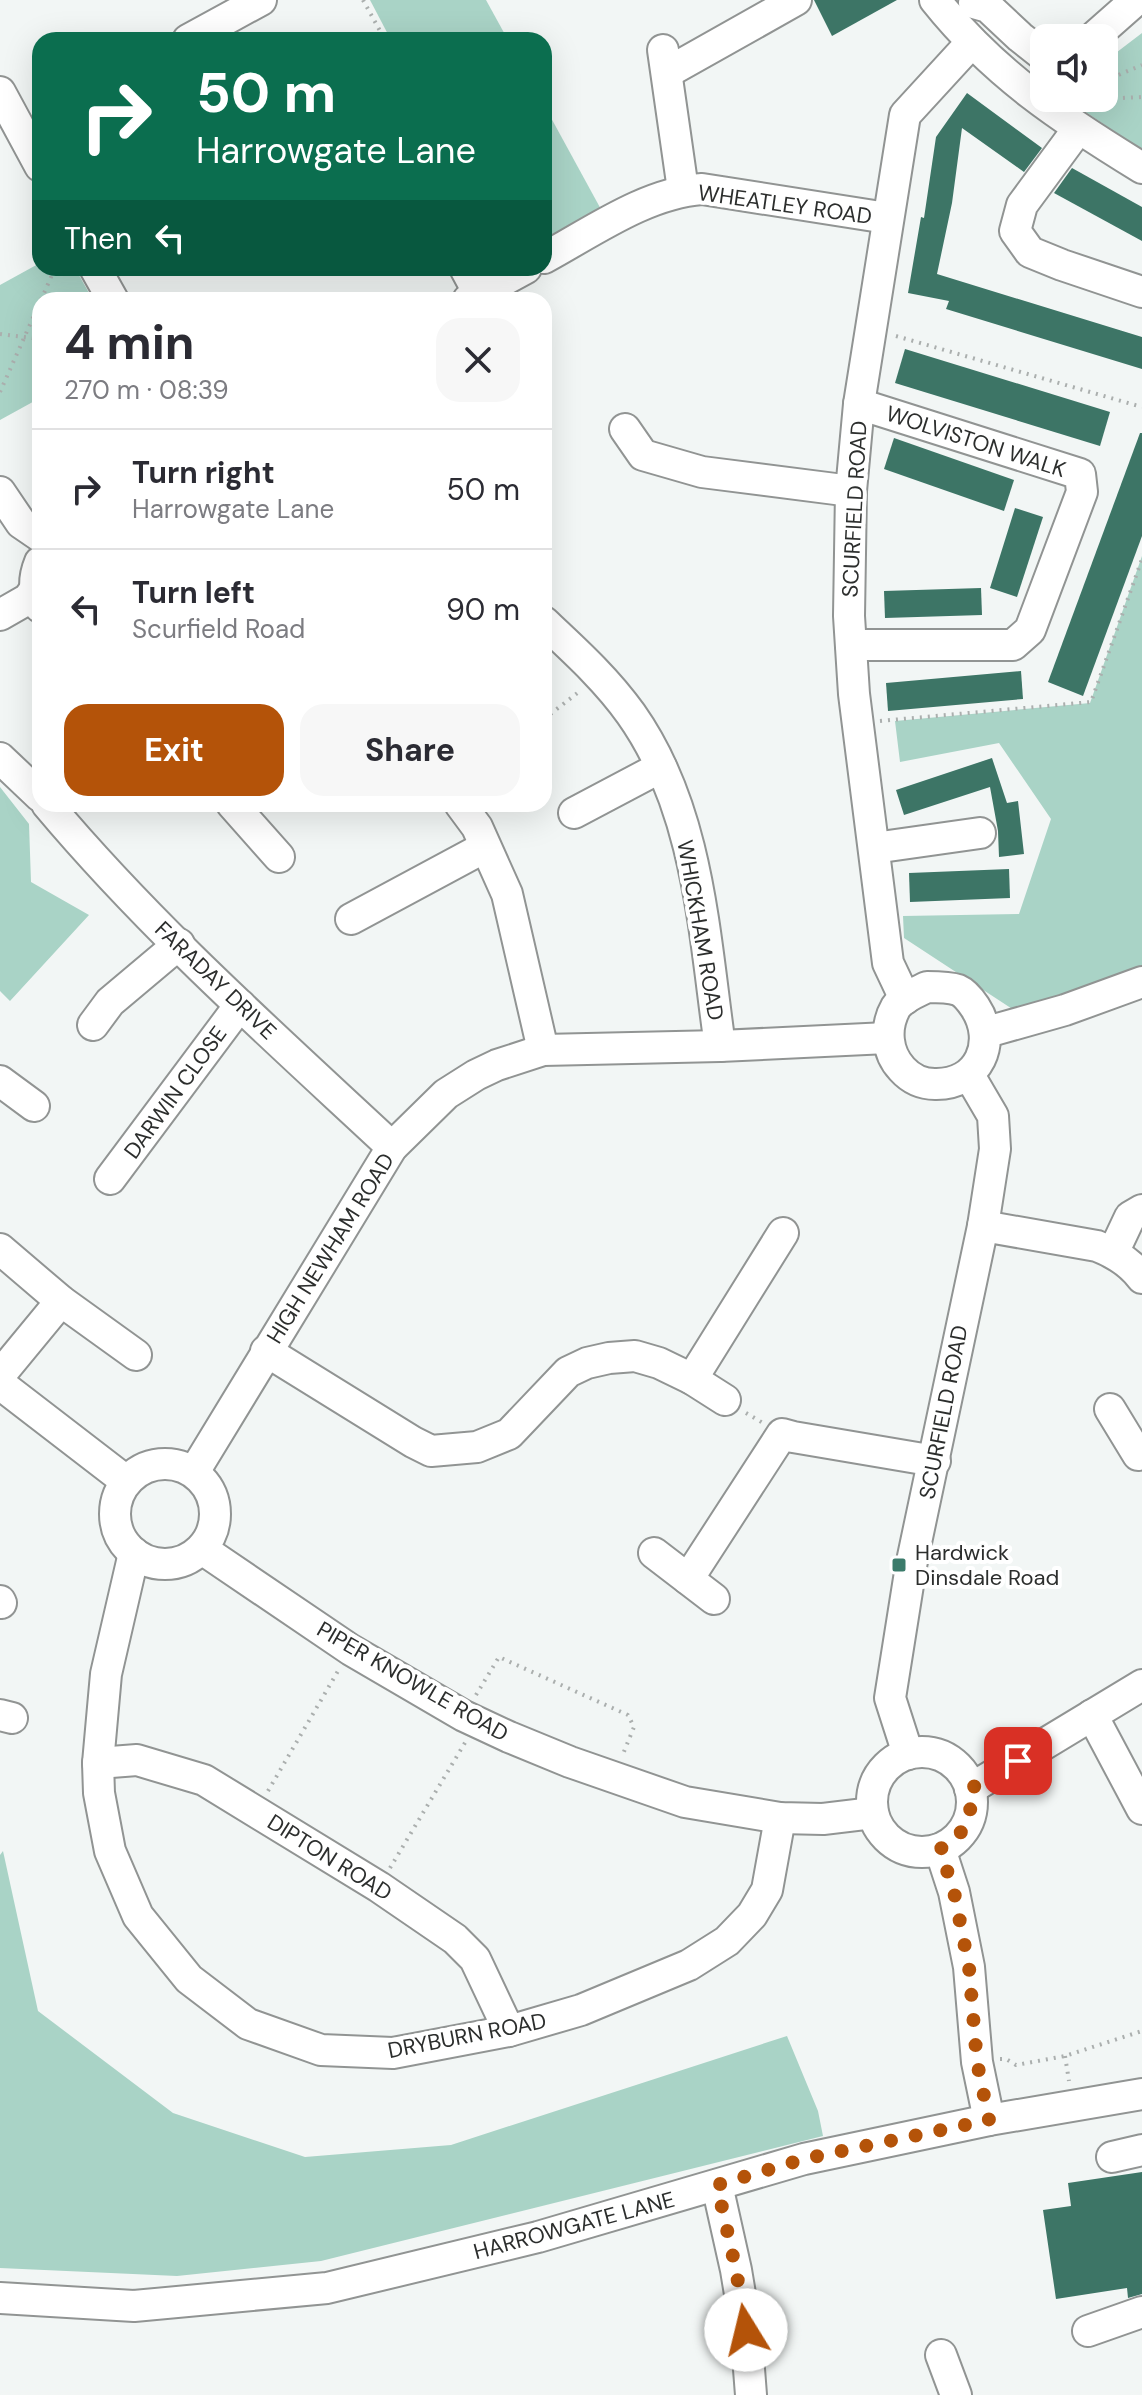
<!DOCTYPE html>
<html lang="en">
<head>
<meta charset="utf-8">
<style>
  body { margin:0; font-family:"DM Sans",sans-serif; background:#f7f7f7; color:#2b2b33; height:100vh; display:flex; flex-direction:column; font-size:30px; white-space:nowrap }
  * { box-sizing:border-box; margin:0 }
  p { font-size:26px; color:#7c7c81 }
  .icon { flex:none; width:44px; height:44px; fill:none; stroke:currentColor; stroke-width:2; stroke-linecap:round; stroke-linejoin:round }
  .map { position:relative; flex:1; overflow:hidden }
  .details { position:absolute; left:32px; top:292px; width:520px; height:520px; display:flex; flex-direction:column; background:#fff; border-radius:24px; box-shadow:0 8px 32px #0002 }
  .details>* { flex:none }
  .hud { position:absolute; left:32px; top:32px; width:520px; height:244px; border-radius:24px; box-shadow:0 8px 32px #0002; background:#0b6e4f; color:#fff; overflow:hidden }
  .buttons { position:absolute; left:1030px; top:24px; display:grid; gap:16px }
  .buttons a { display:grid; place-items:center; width:88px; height:88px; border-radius:16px; background:#fff; box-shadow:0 8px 32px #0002; font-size:40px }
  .pin { position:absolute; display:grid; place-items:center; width:68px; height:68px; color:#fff; margin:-34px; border-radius:16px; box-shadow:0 4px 12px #0006 }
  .me { position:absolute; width:88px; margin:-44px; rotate:351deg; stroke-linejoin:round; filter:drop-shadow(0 0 6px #0008) }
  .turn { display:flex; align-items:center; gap:28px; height:168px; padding:0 32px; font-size:36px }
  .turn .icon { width:104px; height:104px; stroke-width:2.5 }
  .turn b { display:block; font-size:56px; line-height:68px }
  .then { display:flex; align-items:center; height:76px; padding:0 32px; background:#0003; gap:16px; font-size:30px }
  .round { display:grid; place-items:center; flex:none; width:84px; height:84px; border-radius:24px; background:#f7f7f7 }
  .head { display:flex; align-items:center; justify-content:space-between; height:136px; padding:0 32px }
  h1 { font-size:48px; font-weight:700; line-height:60px }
  .cta { display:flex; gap:16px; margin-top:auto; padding:16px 32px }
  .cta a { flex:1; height:92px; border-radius:24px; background:#b45309; color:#fff; font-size:32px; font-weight:700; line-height:92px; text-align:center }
  .cta a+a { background:#f7f7f7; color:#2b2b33 }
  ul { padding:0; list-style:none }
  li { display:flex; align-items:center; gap:24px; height:120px; padding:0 32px; border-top:2px solid #e1e1e2 }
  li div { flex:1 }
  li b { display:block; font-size:30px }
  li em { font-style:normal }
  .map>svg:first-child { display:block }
  .green { fill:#a9d3c6 }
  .building { fill:#3d7566 }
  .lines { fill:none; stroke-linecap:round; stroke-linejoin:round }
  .minor-casing { stroke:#919493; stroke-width:34 }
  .path { stroke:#abafae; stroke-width:4; stroke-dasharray:2 6; stroke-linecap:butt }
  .minor { stroke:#fff; stroke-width:30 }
  .route { stroke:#b45309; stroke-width:14; stroke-dasharray:0 25.2 }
  .poi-dot { fill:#3b7b6b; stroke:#fff; stroke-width:3 }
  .labels { text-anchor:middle; stroke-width:8; stroke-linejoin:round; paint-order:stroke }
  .street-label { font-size:22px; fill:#2c2e2d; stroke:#fff }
  .poi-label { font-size:22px; fill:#2c2e2d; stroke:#fff; text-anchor:start }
</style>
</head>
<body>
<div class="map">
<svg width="1142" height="2395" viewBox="0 0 1142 2395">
  <rect width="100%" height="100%" fill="#f2f6f5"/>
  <g class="green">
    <path d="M370,0h116l22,40h-117z"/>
    <path d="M1142,33v117l-77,-52h39v-36z"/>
    <path d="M544,105l59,108 -59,34z"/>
    <path d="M40,263v5h35l18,32h-53v98l-40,22v-135z"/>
    <path d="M1142,556v413l-119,47 -119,-78 -1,-22 116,-2 32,-95 -52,-76 -99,19 -5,-41 195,-18z"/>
    <path d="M0,787l29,37 2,58 58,33 -79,86 -10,-10z"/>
    <path d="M3,1851l35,160 135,102 132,44 146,-12 336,-109 31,75 5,25 -502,125 -144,15 -177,-8v-413z"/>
  </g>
  <g class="building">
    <path d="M814,0h83l-65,36z"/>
    <path d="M967,93l75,55 -18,24 -62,-44 -10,75 -15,71 205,63v32l-196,-60 3,-8 -41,-8 13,-76 3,1 12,-81z"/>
    <path d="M1072,168l70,39v34l-88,-48z"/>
    <path d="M905,349l205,63 -10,34 -205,-63z"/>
    <path d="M1140,433h2v103l-59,160 -35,-14z"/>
    <path d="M894,438l120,42 -10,31 -120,-42z"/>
    <path d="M1015,508l28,9 -26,80 -27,-9z"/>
    <path d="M981,588l1,27 -97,3 -1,-27z"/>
    <path d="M1021,671l2,28 -135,12 -2,-28z"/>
    <path d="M992,758l15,45 11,-2 6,53 -25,3 -1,-26 -8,-44 -86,28 -8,-25z"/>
    <path d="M1009,869l1,29 -100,4 -1,-29z"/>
    <path d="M1142,2172v122l-14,4 -1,-10 -71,11 -13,-89 28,-4 -3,-23z"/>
  </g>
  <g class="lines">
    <g class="minor-casing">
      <g id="minor">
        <path d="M935,0c59,74 127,119 207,168"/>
        <path d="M974,3l14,4 32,30 24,19"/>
        <path d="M1093,38l43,-38"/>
        <path d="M188,40l73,-40"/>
        <path d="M663,50l20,140"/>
        <path d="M668,72l128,-72"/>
        <path d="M0,92l40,74"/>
        <path d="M1078,129l-56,76 -7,26 15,21 32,13 80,27"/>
        <path d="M544,258c48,-26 102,-65 158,-69l185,29"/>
        <path d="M95,268l18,32"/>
        <path d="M465,268l14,26"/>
        <path d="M468,300l58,-32"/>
        <path d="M625,429l18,26 59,17 149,19"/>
        <path d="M0,492l21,31 19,13"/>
        <path d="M40,562c-7,17 -6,28 0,45"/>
        <path d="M0,615l28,-16 6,-8"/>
        <path d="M544,622c31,29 62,57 87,92 68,96 73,220 89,332"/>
        <path d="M851,645h162l17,-15 52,-138 -2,-18 -221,-70"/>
        <path d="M0,758l40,38"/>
        <path d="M47,804c104,124 227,233 345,343"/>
        <path d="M232,804l47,53"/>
        <path d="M460,804l17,23 30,67 36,156"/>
        <path d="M574,813l87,-46"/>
        <path d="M874,848l106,-15"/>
        <path d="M351,919l134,-72"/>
        <path d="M927,987c10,0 22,0 31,3 7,3 13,11 17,17 23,35 4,78 -40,77 -13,0 -24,-5 -33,-15 -15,-16 -18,-41 -6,-62 7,-10 21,-15 31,-20z"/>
        <path d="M905,999l-17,-36 -34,-269 -5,-78 2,-125 8,-87 46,-289 67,-73"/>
        <path d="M93,1025l17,-23 69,-58"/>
        <path d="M987,1032l78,-22 77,-28"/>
        <path d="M0,1081l34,25"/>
        <path d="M110,1179l130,-174"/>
        <path d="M983,1226l114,20c18,7 33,16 45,32"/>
        <path d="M0,1249l61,52 75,54"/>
        <path d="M1113,1253l17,-36 12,-7"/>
        <path d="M266,1351l147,91 18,9 46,-4 32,-13 59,-62 19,-9 22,-5 26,-2 24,7 33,16 33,21"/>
        <path d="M0,1375l61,-74"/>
        <path d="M692,1379l91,-146"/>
        <path d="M0,1384l126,97"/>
        <path d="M1110,1409l28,46"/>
        <circle cx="165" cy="1514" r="50"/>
        <path d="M194,1472l198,-325 54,-53 30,-19 21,-10 46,-15 177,-4 167,-8"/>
        <path d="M202,1549l149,101 113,66 45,21 61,25 115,40 95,16 43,1 50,-6"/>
        <path d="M134,1553l-28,121 -8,89 1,30 11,58 28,65 51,63 59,45 73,26 72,3 116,-22 72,-21 108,-45 38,-24 25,-26 15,-25 13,-72"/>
        <path d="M654,1553l60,46"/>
        <path d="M688,1579l94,-145 11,3 142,24"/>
        <path d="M0,1601l1,2"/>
        <path d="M0,1715l12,3"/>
        <path d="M1092,1715l50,94"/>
        <circle cx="922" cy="1802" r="50"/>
        <path d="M908,1754l-18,-56 21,-132 72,-340 12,-77 -2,-33 -24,-41"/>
        <path d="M98,1763l39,-3 67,20 175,107 76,52 20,20 34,72"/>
        <path d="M970,1789l172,-104"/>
        <path d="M940,1849l14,43 15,75 8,95 12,58"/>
        <path d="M1112,2157l30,-7"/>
        <path d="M717,2185l19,85 10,60 5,65"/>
        <path d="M0,2298l134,8 193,-18 211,-51 266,-78 185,-39 153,-26"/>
        <path d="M1088,2331l54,-19"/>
        <path d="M941,2355l15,40"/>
      </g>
    </g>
    <g class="path">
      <path d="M363,0l22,40"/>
      <path d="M1104,81l38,-16"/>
      <path d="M1083,100l59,-3"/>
      <path d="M41,300l14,-32"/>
      <path d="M0,334l40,5"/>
      <path d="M896,336l246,71"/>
      <path d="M0,392l40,-90"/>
      <path d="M544,719l36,-28"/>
      <path d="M880,721l211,-19 51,-143"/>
      <path d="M746,1413l17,10"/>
      <path d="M476,1695l23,-38 129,58 6,12 -11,27"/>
      <path d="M268,1791l70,-120"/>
      <path d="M390,1868l76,-127"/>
      <path d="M1065,2056l4,25"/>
      <path d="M1000,2059h6l10,6 49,-9 77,-25"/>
    </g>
    <use href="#minor" class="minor"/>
  </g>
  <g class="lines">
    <path class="route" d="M746,2330l-10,-60 -19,-85 87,-26 185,-39 -12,-58 -8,-95 -15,-75 -14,-43c26,-16 33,-29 30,-60l48,-28"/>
  </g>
  <rect class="poi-dot" x="891" y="1557" width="16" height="16" rx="4"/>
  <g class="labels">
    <g class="street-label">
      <text transform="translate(785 204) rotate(8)" y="8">WHEATLEY ROAD</text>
      <text transform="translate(976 441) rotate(18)" y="8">WOLVISTON WALK</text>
      <text transform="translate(854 509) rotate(-87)" y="8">SCURFIELD ROAD</text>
      <text transform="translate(701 930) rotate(80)" y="8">WHICKHAM ROAD</text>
      <text transform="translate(216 980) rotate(44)" y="8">FARADAY DRIVE</text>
      <text transform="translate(175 1092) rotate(-54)" y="8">DARWIN CLOSE</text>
      <text transform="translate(330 1248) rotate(-58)" y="8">HIGH NEWHAM ROAD</text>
      <text transform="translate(943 1412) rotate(-79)" y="8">SCURFIELD ROAD</text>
      <text transform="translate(413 1681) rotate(30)" y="8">PIPER KNOWLE ROAD</text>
      <text transform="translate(330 1857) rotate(32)" y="8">DIPTON ROAD</text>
      <text transform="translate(467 2035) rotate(-11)" y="8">DRYBURN ROAD</text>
      <text transform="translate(574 2225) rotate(-15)" y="8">HARROWGATE LANE</text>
    </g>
    <g class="poi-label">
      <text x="915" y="1560">Hardwick<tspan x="915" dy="25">Dinsdale Road</tspan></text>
    </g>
  </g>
</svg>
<div class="buttons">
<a><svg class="icon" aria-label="sound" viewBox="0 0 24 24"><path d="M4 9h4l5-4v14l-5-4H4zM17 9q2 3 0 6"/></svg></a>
</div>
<div class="pin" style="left:1018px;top:1761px;background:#d93025"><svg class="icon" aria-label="arrive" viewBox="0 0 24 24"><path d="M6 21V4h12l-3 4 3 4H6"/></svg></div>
<svg class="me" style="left:746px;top:2330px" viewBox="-20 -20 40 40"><circle r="19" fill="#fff"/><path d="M0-13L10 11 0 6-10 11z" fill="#b45309"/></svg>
<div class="hud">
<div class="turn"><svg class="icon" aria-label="right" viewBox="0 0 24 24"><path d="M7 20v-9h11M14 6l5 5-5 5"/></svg><div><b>50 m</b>Harrowgate Lane</div></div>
<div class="then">Then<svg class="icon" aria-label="left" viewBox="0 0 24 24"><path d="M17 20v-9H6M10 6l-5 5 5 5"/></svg></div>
</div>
<section class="details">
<div class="head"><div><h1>4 min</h1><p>270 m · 08:39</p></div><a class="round"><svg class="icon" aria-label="close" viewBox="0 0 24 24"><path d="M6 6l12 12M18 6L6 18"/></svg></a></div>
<ul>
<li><svg class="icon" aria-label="right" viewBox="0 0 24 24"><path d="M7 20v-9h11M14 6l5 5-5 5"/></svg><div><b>Turn right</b><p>Harrowgate Lane</p></div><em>50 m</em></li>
<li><svg class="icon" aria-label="left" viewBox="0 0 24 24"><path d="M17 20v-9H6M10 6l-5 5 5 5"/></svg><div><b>Turn left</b><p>Scurfield Road</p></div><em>90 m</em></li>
</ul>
<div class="cta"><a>Exit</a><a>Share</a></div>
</section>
</div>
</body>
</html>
